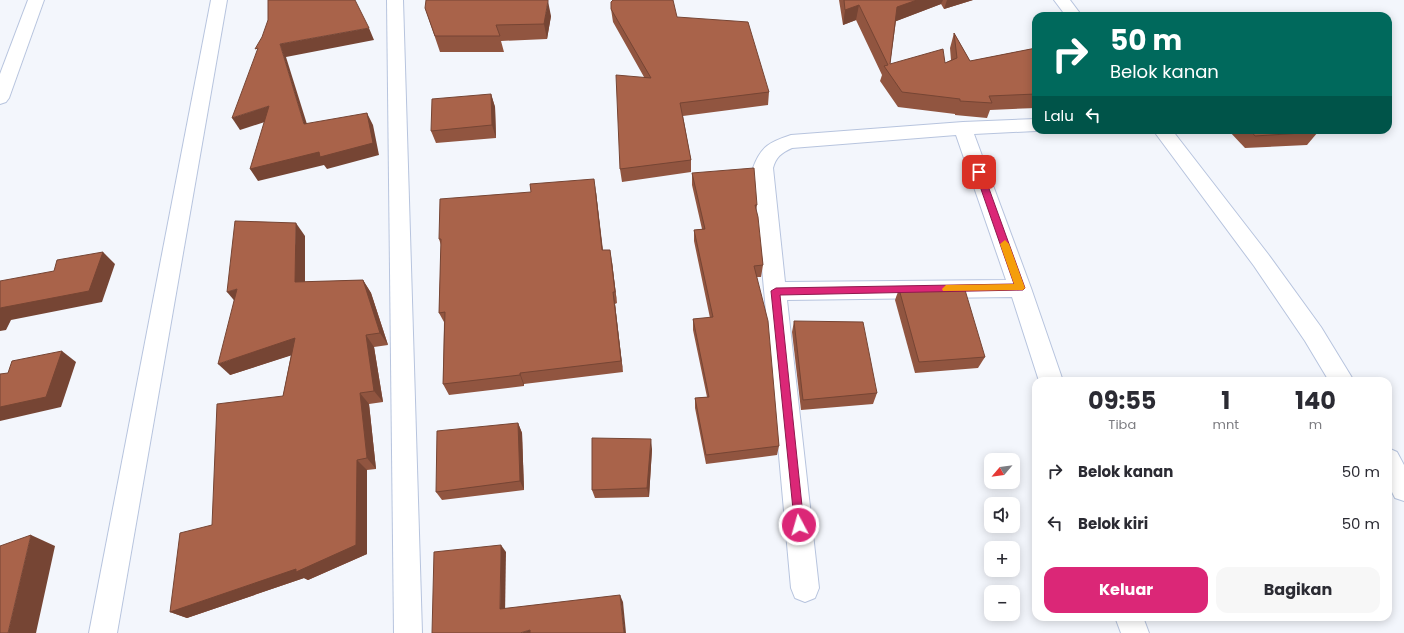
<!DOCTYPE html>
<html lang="id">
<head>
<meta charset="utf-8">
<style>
  body { margin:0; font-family:Poppins,sans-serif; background:#f7f7f7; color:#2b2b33; height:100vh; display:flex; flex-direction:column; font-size:15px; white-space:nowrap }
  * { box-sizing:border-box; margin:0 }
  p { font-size:13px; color:#7c7c81 }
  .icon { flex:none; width:22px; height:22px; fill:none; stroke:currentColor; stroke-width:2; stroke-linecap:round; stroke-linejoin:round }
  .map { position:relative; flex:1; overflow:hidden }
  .details { position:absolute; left:1032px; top:377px; width:360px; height:244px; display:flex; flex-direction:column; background:#fff; border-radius:12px; box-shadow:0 2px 10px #0003 }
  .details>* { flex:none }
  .hud { position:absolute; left:1032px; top:12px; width:360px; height:122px; border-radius:12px; box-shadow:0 2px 10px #0003; background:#00695c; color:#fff; overflow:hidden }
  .needle { width:26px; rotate:241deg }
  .tools { position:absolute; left:984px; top:453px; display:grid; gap:8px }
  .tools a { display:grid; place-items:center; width:36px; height:36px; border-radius:8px; background:#fff; box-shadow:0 2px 10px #0003; font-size:20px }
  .pin { position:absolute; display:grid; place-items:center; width:34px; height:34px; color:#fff; margin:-17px; border-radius:8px; box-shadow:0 2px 6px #0006 }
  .me { position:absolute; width:44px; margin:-22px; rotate:354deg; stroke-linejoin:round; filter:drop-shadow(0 0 3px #0008) }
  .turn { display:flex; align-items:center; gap:14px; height:84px; padding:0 12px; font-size:18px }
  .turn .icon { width:52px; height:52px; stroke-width:2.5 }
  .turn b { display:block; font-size:28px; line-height:34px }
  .then { display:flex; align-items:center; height:38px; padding:0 12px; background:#0003; gap:8px; font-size:15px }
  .eta { display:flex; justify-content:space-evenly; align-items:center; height:68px; text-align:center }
  .eta b { font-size:24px; font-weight:700; line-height:28px }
  .cta { display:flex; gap:8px; margin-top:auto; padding:8px 12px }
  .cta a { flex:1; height:46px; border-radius:12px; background:#db2777; color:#fff; font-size:16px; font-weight:700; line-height:46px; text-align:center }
  .cta a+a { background:#f7f7f7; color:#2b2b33 }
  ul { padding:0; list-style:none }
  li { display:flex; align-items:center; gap:12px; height:52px; padding:0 12px }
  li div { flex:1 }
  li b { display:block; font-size:15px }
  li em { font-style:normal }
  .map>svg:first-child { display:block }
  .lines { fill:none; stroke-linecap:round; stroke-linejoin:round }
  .minor-casing { stroke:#b7c4de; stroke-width:2 }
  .secondary-casing { stroke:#b7c4de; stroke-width:2 }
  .minor { fill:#fff; fill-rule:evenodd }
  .secondary { fill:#fff; fill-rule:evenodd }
  .wall { fill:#915540 }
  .shaded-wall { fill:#764534 }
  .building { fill:#a9634a; stroke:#764534 }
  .route { fill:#db2777; stroke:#8e194d }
  .slow { fill:#f59e0b }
</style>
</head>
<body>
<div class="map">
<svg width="1404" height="633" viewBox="0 0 1404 633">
  <rect width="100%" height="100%" fill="#f3f6fc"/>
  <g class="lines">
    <g class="minor-casing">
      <g id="minor">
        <path d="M28,0h16l-35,98 -3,4 -6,2v-30z"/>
        <path d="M211,0h16l-110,633h-28z"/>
        <path d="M387,0h16l19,633h-28z"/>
        <path d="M1036,119v11h5l-5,1 -62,3 57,154 32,93h-24l-27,-84 -225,3 32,288 -4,10 -10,4 -10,-4 -4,-10 -38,-420c8,-22 17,-26 38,-33l172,-13zM956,135l50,145 -221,2 -12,-114c3,-11 8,-15 19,-20z"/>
        <path d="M1115,617h28l6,16h-28z"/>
      </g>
    </g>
    <g class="secondary-casing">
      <g id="secondary">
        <path d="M1054,0h16l12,16h-16z"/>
        <path d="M1153,130h19l96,124 53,73 33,54h-25l-24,-40 -51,-75z"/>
        <path d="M1388,448l9,4 7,13v36l-9,-3 -7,-14z"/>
      </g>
    </g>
    <use href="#minor" class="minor"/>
    <use href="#secondary" class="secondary"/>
  </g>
  <g class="wall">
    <path d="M839,0h134l-29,9 -3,-5 -45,17 -6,43 55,-1 6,-3 -1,-12 4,-15 16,28 66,-13v60l-46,2 -3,8 -32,-3v-1l-57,-7 -18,-26 2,-6 -26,-55 -13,5z"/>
    <path d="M425,8l126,8 -4,23 -46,2 3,11h-64z"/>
    <path d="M611,9l66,8 92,75 -1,13 -85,11 8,44v12l-69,10 -2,-13 24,-92 -31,-55z"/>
    <path d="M491,94l4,13 1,31 -60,5 -5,-12z"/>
    <path d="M1228,130h89l1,2 -11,13 -62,3z"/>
    <path d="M692,173l65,32 -1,6 7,54 -2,12h-4l22,169 -2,9 -71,9 -11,-56v-10l12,-1 -14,-67v-11l17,-1 -16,-77v-11l8,-1 -10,-44z"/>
    <path d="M596,192l7,58 9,12 5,41 -2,1 8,68 -99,12v2l-75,9 -6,-11 1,-62 -5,-9 2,-68 -2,-6z"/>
    <path d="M305,236v46l58,-2 8,13 17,52 -14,2 9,55 -14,2 7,65 -9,1v84l-59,26 -4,-2 -117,40 -17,-6 42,-87 71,-129 8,-41 -61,20 4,-75z"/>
    <path d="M899,289l86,68 -7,11 -63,5 -20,-73z"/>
    <path d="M794,321l83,72 -4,11 -72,6 -9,-78z"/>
    <path d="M518,423l4,10 2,57 -82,10 -6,-8z"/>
    <path d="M652,449l-3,48 -54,1 -3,-8z"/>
  </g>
  <g class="shaded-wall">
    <path d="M917,0h26l-2,4 -47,18 3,-15z"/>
    <path d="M947,0h26l-29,9z"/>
    <path d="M548,1l3,15 -4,23 -3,-15z"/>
    <path d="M859,5l-3,15 -13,5 2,-15z"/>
    <path d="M369,28l5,12 -88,17 25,80 -7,-13 -24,-80z"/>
    <path d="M491,94l4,13 1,31 -4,-13z"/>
    <path d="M269,106l8,12 -37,12 -8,-12z"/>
    <path d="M367,113l6,12 6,30 -52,14 -3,-4 -66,16 -8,-12z"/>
    <path d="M594,179l2,13 8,70 -2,-12z"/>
    <path d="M296,223l9,13v59l-10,-13z"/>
    <path d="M610,250l2,12 5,41 -2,-11z"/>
    <path d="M103,252l12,12 -13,38 -91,18 -5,10 -6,1v-23z"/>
    <path d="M363,280l8,13 17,52 -8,-12z"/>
    <path d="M237,289l1,16 -11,-13z"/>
    <path d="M613,292l2,12 8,68 -2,-11z"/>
    <path d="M366,335l8,12 9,55 -9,-11z"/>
    <path d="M295,338l10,13 -75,24 -12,-11z"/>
    <path d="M62,351l14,11 -15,45 -61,14v-14z"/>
    <path d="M520,373l4,11v2l-4,-11z"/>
    <path d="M360,393l9,11 7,65 -9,-11z"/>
    <path d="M518,423l4,10 2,57 -4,-9z"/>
    <path d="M651,439l1,10 -3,48 -2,-9z"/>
    <path d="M357,460l10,10v84l-59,26 -4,-2 -117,40 -17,-6z"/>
    <path d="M31,535l24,11 -19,87h-28z"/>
    <path d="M501,545l5,7 -1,63 -5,-6z"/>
    <path d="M620,595l3,7 3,31h-2z"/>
    <path d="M530,630l3,3h-13z"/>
  </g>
  <g class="building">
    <path d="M268,0h87l14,28 -89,16 24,80 63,-11 6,30 -53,14 -1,-5 -69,17 19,-63 -37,12 26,-70 -3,1 7,-12 6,-17z"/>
    <path d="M426,0h122v1l-4,23 -48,1 4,11h-65l-10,-28z"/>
    <path d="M613,0h60l4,17 71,5 21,70 -89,11 11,57 -71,9 -4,-94 35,3 -40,-69v-7z"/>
    <path d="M844,0h73l-20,7 -7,57 53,-15 2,14 12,-5 -3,-25 16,28 66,-13v46l-47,2 3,7 -32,-2v-2l-58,-7 -18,-26 4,-1 -29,-60 -14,5z"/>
    <path d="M491,94l1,31 -61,6 1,-32z"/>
    <path d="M1250,130h67l1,2 -63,4z"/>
    <path d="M754,168l3,37h-2l3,12 5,48 -9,1 14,55 11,125 -73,9 -11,-57 14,-1 -16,-78 20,-2 -19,-87 11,-1 -13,-56z"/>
    <path d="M594,179l8,71h8l5,42h-2l8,69 -101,12v2l-77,9 2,-72 -6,1 2,-74h-2l1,-40 91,-7 -1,-8z"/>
    <path d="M235,221l61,2 -1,59 68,-2 17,53 -14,2 8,56 -14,2 7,65 -10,2 -1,85 -60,27v-3l-126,43 10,-79 32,-8 5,-121 66,-8 12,-58 -77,26 19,-75 -10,3z"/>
    <path d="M103,252l-14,39 -89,17v-27l54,-10 3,-11z"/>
    <path d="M899,289l66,1 20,67 -66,5z"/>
    <path d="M794,321l69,1 14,71 -74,7z"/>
    <path d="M62,351l-16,46 -46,10v-33l8,-1 4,-12z"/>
    <path d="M518,423l2,58 -84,11 1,-61z"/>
    <path d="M592,438l59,1 -4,49 -55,2z"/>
    <path d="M31,535l-23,98h-8v-87z"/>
    <path d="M501,545l-1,64 120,-14 4,38h-94v-3l-10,3h-88l2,-81z"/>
  </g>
  <path class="route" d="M979,169l4,3 42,116 -2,2 -243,5 24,230 -1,4 -4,1 -4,-1 -24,-238 5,-3 238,-4 -39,-112z"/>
  <path class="slow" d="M1005,240l4,4 16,44 -2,2 -80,1 -1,-2 4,-4 68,-1 -14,-40z"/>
</svg>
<div class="tools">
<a><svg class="needle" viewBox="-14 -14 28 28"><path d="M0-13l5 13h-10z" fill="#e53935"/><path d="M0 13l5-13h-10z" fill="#7c7c81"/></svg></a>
<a><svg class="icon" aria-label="sound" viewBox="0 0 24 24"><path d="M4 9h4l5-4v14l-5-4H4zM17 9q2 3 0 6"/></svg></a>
<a>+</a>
<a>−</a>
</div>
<div class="pin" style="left:979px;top:172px;background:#d93025"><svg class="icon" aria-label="arrive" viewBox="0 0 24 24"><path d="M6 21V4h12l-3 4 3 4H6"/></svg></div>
<svg class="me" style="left:799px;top:525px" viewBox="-20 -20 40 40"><circle r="17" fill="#db2777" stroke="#fff" stroke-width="3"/><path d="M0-11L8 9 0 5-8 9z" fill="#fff"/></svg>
<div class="hud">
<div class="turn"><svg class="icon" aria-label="right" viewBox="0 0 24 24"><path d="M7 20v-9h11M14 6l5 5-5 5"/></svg><div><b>50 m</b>Belok kanan</div></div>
<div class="then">Lalu<svg class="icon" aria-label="left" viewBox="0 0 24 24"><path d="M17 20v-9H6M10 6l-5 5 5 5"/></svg></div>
</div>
<section class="details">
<div class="eta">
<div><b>09:55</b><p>Tiba</p></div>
<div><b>1</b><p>mnt</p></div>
<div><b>140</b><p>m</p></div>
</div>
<ul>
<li><svg class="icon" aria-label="right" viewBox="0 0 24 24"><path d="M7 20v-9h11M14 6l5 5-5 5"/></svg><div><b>Belok kanan</b></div><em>50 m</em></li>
<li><svg class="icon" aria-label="left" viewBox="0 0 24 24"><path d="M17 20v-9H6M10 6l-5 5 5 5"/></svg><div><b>Belok kiri</b></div><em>50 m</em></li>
</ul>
<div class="cta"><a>Keluar</a><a>Bagikan</a></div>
</section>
</div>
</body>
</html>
